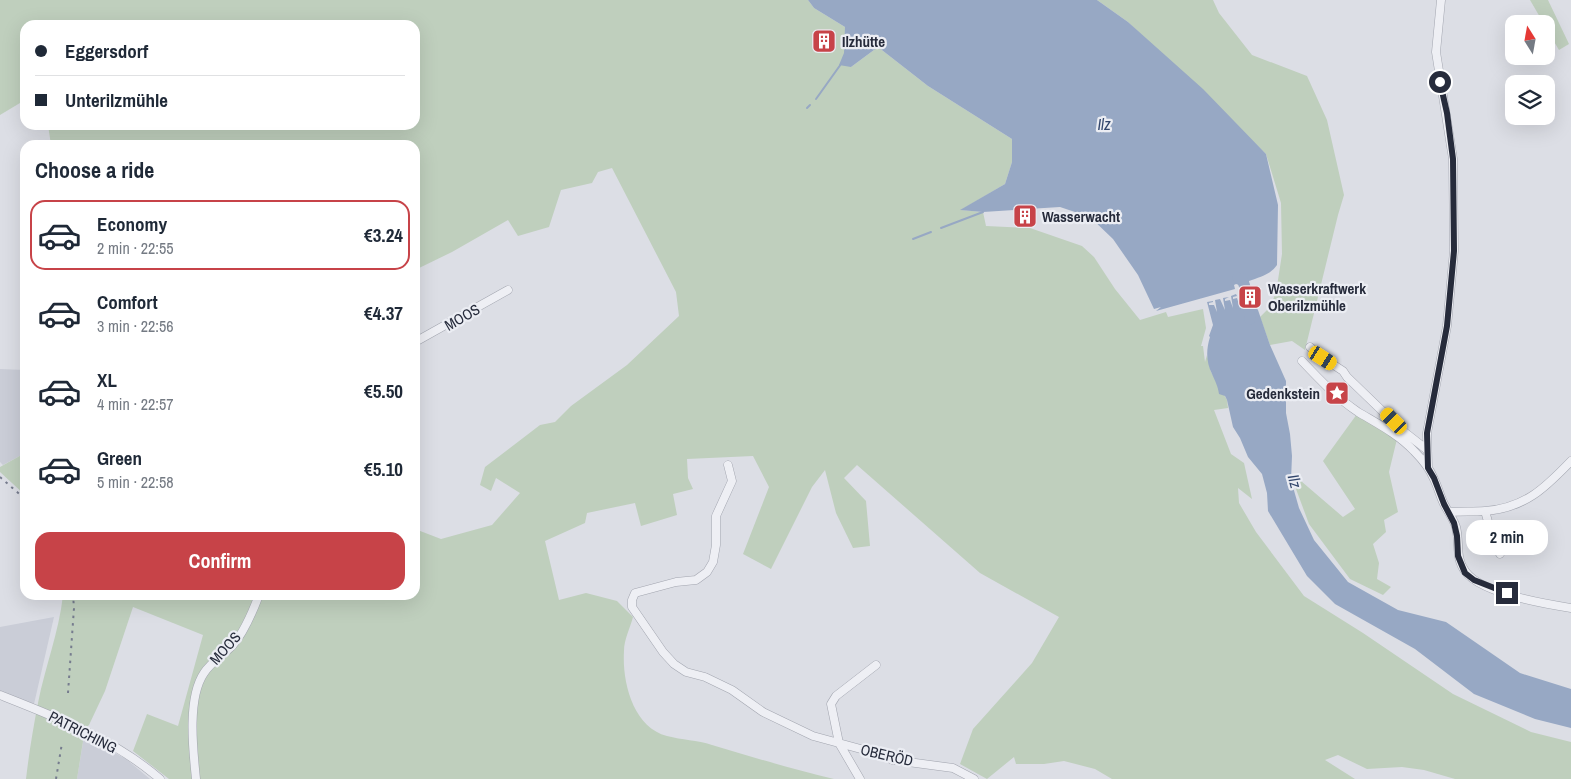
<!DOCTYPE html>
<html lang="en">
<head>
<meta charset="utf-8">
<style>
  body { margin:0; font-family:"Archivo Narrow",sans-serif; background:#f6f6f7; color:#1f2937; height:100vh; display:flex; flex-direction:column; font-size:19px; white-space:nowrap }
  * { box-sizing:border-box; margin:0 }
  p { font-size:16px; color:#747a83 }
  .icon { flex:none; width:28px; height:28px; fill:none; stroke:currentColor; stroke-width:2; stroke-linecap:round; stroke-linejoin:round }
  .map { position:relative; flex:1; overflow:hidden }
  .drawer { position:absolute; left:20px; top:140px; width:400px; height:460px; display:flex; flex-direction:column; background:#fff; border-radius:15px; box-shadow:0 5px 20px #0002 }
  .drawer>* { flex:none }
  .guide { position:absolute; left:20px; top:20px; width:400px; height:110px; border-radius:15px; box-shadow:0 5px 20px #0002; display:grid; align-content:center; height:110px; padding:0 15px; background:#fff }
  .needle { width:32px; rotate:349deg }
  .controls { position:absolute; left:1505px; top:15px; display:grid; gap:10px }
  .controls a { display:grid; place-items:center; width:50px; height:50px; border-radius:10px; background:#fff; box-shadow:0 5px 20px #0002; font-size:25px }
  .end { position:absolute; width:22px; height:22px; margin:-11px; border:6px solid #262b3b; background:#fff; box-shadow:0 0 0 2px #fff }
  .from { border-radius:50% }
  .bubble { position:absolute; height:35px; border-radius:15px; background:#fff; box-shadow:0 5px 20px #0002; font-size:16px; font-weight:700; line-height:35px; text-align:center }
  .car { position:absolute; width:15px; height:30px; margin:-15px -8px; border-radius:6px; box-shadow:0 0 4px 1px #0007; background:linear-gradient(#f5c518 24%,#345 0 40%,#f5c518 0 76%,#345 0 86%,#f5c518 0) }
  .guide b { display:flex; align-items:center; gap:18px; height:48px; font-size:19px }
  .guide b+b { border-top:1px solid #e0e1e3 }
  .guide i { width:12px; height:12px; background:#1f2937 }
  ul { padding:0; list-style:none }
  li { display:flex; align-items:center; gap:15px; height:70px; margin:0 10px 8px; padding:0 5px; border:2px solid transparent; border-radius:15px }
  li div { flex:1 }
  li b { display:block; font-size:19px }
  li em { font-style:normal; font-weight:700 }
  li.on { border-color:#c74348 }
  li>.icon { width:45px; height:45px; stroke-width:1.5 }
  h2 { padding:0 15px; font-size:22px; line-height:60px }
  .button { display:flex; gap:10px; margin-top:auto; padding:10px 15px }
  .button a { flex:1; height:58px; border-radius:15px; background:#c74348; color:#fff; font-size:20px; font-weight:700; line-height:58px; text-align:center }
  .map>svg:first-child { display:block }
  .built { fill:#cacdd7 }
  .green { fill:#bfcfbd }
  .water { fill:#97a8c4 }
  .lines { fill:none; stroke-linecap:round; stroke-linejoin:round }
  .stream { stroke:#97a8c4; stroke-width:2 }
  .river { stroke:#97a8c4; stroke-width:11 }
  .minor-casing { stroke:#a2a5af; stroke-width:9 }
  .minor { stroke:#eeeff4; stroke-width:8 }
  .rail { stroke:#767c8e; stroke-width:2; stroke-dasharray:2.5 5; stroke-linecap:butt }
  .route { stroke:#262b3b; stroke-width:6 }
  .labels { text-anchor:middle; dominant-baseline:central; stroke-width:4.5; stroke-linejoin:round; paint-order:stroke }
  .poi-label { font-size:15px; font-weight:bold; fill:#262b3b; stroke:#ebedf3; text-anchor:start }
  .street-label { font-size:15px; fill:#262b3b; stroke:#ebedf3 }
  .water-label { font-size:16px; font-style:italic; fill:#32466c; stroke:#ebedf3 }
</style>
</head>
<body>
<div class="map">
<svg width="1571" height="779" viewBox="0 0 1571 779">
  <rect width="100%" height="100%" fill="#dcdee5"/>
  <path class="built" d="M0,369L25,370V453L3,465L0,462Z
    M54,617L34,704L0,691V627Z
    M84,736L126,759L150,779H77Z"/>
  <path class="green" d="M0,0H808L814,8L845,27L851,67L878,47L928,86L1012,139V162L1005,184L961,210L983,212L986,226L1030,228L1082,246L1094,257L1115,289L1140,320L1166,312L1168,317L1203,309L1206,328L1201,346H1203L1205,362L1207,355L1211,372L1227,400L1228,408L1214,410L1231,454L1244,463L1252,499L1238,488L1239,503L1256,532L1304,596L1363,633L1453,694L1531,732L1571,742V779H1455L1424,770L1402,767L1367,769L1338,755L1325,760L1355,779H1112L1095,769L1064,761L1044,764H1016L1014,757L987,779L960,764L973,729L1032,663L1059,617L980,573L857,465L844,478L866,501L870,546L853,548L836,513L825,470L812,487L771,569L743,554L769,487L753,456L687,459L688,478L693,489L673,494L677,515L641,526L635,503L587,513L585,523L545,541L559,600L586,593L617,601L633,617C630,628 624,640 624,651C622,682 633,727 667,736C682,740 697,740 712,745C752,757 792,769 834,779H169L133,751L147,714L178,726L203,635L133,607L105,691L89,725L85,729L77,779H26C29,753 33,729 38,703C45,667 59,632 63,595H415V529L441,539L492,525L520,493L496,478L491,491L480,485L485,467L540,425L555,422L571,406L627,365L679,316L676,292L612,168L598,172L592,183L561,190L549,227L518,236L508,220L452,252L415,270V145H51L48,125H415V25H25V100L0,115Z
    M1097,0H1213L1219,13L1252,55L1307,76L1327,120L1344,195L1338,215L1305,350L1292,341L1270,345L1260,317L1269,308L1276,293L1282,254L1281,203L1266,154L1128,22Z
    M1530,0H1548L1569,44L1559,50L1546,28V24H1544Z
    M1357,414L1397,439L1389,472L1398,512L1384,520L1386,532L1373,544L1379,563L1377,579L1391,587L1383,595L1350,579L1309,524L1296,489L1294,475L1343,517L1355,509L1323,461Z
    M25,453V495L0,472V467Z"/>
  <path class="water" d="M808,0H1097L1128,22L1203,89L1266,154L1278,205L1277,265C1270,275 1259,277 1249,281L1250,289L1240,291L1239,285L1236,284L1234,285L1235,289L1156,311L1161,307L1154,309L1138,275L1113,239L1090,217L1060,207L983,212L960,210L1005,184L1012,162V139L928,86L878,47L851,67L839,65L844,53L845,27L814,8Z
    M1236,294L1237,296L1233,297V299L1237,298L1240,308L1241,306L1253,303L1258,310L1270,345L1286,381V413L1290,434L1292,456L1291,480L1299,508L1314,540L1348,582L1398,610L1446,622L1520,673L1571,689V728L1535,719L1474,694L1415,649L1335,604L1307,576L1268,511L1267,493L1262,474L1248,457L1240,438L1233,427L1227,400L1225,396L1219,394C1218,386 1215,381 1212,374C1206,362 1206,350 1210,337L1209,336L1213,325L1207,302L1213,301V302L1209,303V305H1214L1217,312L1215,300L1220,299L1225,310L1223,298L1229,297L1225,299V301L1230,300L1233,308L1231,296Z"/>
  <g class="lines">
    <path class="stream" d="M816,99L841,64
      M807,108L810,105
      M941,228L983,212
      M913,239L931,232"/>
    <path class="river" d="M1238,278L1242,279L1246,290L1250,319"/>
    <g class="minor-casing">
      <path id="minor" d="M415,342L508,290
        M1310,347L1323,358L1343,371L1347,377L1403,431L1426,449
        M1302,361C1319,379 1337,398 1358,412C1378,424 1398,434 1414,451C1422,459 1430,469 1434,479C1438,487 1440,496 1444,504C1448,512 1453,518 1456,527C1460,542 1455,558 1465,571C1480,593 1545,604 1571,608
        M728,465L732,481L716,516V545L713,562L707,572L696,580L676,582L635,593L632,600V607L663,652L674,664L686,672L705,677L732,690L763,712L813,736L879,754L893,760L953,768L974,779
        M1428,468L1427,433L1447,326L1454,251L1453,159L1436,52L1441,0
        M1485,511L1493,539L1500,554
        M1450,512C1462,511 1473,512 1485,511C1525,508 1545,488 1571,461
        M0,695C56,717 114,739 160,779
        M196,779C193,750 187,698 204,673C211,662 223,655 232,646C244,633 253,611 259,595
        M860,779L839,743L831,704L836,696L876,665"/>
    </g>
    <use href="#minor" class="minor"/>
    <path class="rail" d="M0,477L25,499
      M68,693L74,608L73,595
      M56,779L62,743"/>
  </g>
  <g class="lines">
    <path class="route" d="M1440,82L1447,113L1453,159L1454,251L1447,326L1427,433L1428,468L1434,478L1444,504L1454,523L1457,536L1458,556L1465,573L1474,580L1507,593"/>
  </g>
  <defs>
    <g id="building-square" transform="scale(1.25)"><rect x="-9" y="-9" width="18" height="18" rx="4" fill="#c74348" stroke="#ebedf3"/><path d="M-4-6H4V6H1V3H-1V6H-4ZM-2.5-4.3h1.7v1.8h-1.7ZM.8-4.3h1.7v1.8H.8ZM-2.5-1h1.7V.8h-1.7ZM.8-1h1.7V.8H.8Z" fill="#fff"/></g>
    <g id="sight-square" transform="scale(1.25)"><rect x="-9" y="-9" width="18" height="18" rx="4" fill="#c74348" stroke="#ebedf3"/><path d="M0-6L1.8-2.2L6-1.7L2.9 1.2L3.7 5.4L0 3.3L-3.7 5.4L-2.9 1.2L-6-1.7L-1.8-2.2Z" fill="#fff"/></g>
  </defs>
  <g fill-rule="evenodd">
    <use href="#building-square" x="824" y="41"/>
    <use href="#building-square" x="1025" y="216"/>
    <use href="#building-square" x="1250" y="297"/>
    <use href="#sight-square" x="1337" y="393"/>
  </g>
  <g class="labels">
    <g class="poi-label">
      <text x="842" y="41">Ilzhütte</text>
      <text x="1042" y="216">Wasserwacht</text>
      <text x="1268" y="288">Wasserkraftwerk<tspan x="1268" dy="17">Oberilzmühle</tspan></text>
      <text x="1320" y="393" text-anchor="end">Gedenkstein</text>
    </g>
    <g class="street-label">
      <text transform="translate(462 317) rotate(-30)">MOOS</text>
      <text transform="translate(225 648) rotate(-48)">MOOS</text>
      <text transform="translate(83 732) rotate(27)">PATRICHING</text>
      <text transform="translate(887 755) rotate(13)">OBERÖD</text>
    </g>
    <g class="water-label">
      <text x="1104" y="124">Ilz</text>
      <text transform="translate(1295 481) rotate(74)">Ilz</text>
    </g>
  </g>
</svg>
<div class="controls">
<a><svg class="needle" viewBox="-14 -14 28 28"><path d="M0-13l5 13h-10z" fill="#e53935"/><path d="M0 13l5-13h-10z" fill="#747a83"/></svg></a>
<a><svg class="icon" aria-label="layers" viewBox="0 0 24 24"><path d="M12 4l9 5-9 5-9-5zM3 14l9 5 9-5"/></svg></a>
</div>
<i class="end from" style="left:1440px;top:82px"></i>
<i class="end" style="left:1507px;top:593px"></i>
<div class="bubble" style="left:1466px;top:520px;width:82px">2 min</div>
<i class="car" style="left:1323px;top:358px;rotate:123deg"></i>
<i class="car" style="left:1394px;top:421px;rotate:315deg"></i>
<div class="guide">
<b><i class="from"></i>Eggersdorf</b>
<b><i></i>Unterilzmühle</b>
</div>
<section class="drawer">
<h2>Choose a ride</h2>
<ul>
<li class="on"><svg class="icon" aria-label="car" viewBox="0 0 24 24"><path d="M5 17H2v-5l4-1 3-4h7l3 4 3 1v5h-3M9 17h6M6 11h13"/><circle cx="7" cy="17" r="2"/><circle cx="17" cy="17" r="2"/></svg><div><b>Economy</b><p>2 min · 22:55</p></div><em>€3.24</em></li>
<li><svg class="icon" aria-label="car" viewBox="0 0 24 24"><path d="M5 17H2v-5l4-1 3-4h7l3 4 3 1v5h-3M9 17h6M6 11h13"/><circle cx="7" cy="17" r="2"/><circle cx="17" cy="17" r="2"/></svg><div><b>Comfort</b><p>3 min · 22:56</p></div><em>€4.37</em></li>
<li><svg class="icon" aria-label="car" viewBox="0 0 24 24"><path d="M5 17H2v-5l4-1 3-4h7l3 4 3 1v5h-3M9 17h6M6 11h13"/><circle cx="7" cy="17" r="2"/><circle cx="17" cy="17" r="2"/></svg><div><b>XL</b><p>4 min · 22:57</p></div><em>€5.50</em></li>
<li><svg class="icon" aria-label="car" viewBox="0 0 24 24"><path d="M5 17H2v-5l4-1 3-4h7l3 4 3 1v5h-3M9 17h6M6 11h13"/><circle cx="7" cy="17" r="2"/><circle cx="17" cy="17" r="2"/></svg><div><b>Green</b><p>5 min · 22:58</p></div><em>€5.10</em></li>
</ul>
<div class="button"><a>Confirm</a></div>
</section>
</div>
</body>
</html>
